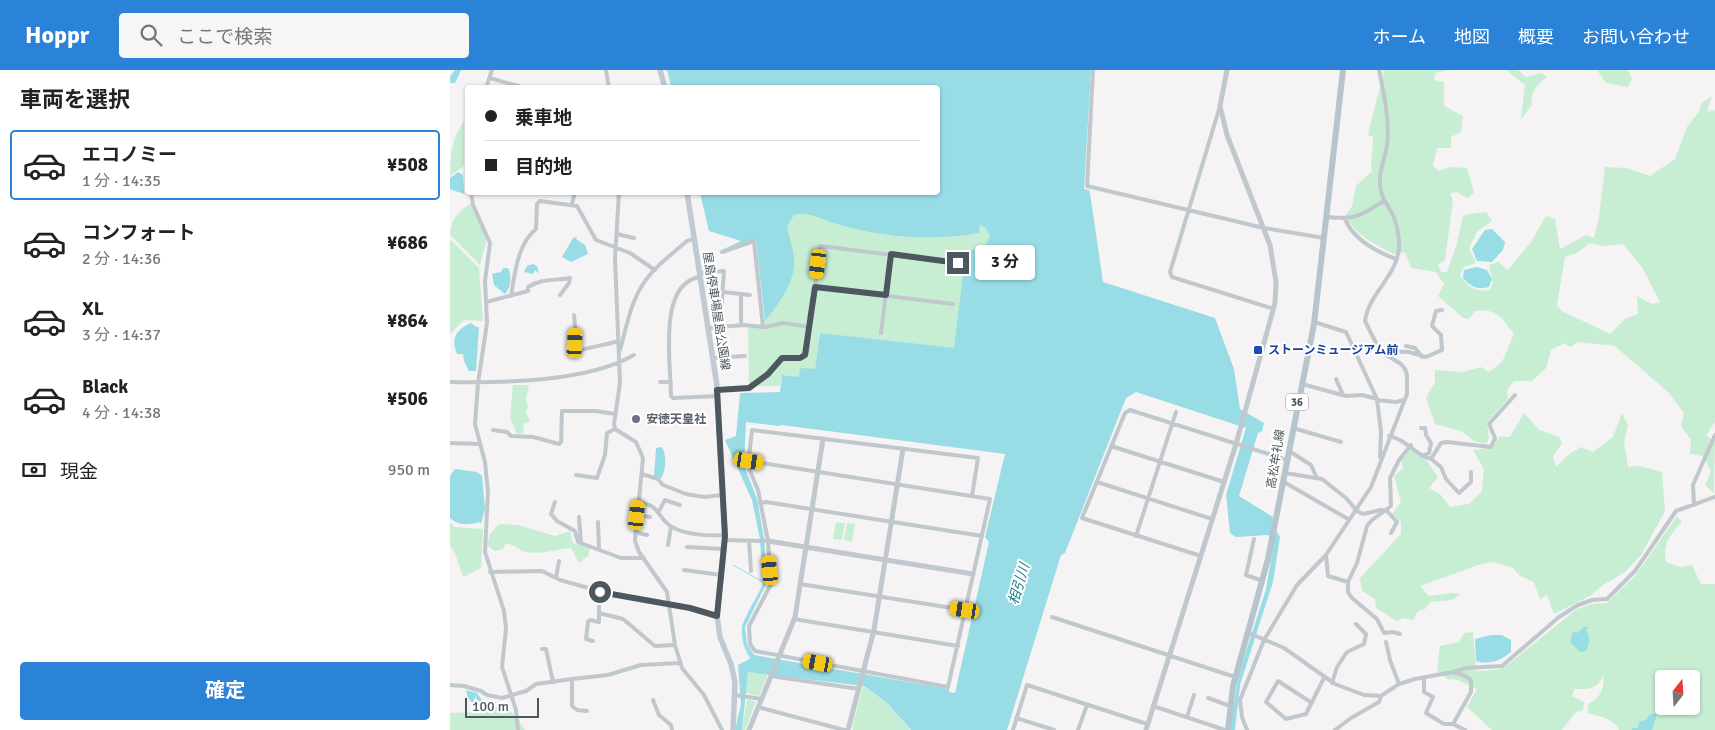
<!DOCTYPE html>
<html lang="ja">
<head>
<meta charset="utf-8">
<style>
  body { margin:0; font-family:Signika,"Noto Sans JP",sans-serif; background:#f6f6f6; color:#222; height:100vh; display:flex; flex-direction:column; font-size:19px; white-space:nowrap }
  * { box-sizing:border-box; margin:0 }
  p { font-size:16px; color:#767676 }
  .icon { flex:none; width:28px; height:28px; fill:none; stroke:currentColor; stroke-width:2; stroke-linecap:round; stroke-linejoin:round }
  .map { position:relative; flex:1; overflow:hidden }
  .panel { display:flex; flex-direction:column; background:#fff; width:450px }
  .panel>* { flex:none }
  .guide { position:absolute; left:15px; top:15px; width:475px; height:110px; border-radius:5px; box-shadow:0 1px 4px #0004; display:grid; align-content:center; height:110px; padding:0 20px; background:#fff }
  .needle { width:32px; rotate:17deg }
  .tools { position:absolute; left:1205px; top:600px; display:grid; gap:10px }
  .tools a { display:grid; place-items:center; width:45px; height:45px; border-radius:5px; background:#fff; box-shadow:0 1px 4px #0004; font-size:25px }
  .scale { position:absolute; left:15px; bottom:12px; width:74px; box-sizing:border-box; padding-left:5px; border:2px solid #4c575f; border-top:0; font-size:14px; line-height:18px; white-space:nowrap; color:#4c575f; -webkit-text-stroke:4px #fff; paint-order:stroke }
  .end { position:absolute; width:22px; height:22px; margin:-11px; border:6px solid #4c575f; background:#fff; box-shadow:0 0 0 2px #fff }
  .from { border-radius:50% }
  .bubble { position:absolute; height:35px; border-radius:5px; background:#fff; box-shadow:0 1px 4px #0004; font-size:16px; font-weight:700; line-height:35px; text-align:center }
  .car { position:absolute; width:15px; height:30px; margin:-15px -8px; border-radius:6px; box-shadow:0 0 4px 1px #0007; background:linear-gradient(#f5c518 24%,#345 0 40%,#f5c518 0 76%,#345 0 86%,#f5c518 0) }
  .guide b { display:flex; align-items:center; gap:18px; height:48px; font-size:19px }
  .guide b+b { border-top:1px solid #e0e0e0 }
  .guide i { width:12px; height:12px; background:#222 }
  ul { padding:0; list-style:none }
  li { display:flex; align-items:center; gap:15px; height:70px; margin:0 10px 8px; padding:0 10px; border:2px solid transparent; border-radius:5px }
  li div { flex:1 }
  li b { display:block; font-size:19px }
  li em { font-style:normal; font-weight:700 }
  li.on { border-color:#2b83d7 }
  li>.icon { width:45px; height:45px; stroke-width:1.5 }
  h2 { padding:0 20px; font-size:22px; line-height:60px }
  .pay { display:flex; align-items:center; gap:12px; height:55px; padding:0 20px; font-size:19px }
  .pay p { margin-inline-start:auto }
  .cta { display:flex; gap:10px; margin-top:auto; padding:10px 20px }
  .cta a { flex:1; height:58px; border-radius:5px; background:#2b83d7; color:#fff; font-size:20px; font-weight:700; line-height:58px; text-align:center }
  header { display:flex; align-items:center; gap:30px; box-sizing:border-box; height:70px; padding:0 25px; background:#2b83d7; color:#fff }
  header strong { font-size:24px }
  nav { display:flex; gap:28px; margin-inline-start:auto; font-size:18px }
  .search { width:350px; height:45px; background:#f6f6f6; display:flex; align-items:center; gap:12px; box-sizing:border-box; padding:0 18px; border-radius:5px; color:#767676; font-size:19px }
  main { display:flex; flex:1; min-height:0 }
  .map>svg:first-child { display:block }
  .green { fill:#c7edd3; fill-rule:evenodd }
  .water { fill:#98dce6; fill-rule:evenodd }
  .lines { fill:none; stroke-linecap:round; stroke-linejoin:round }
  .stream { stroke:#98dce6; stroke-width:1 }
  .minor { stroke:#c0c8ce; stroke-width:4 }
  .tertiary { stroke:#c0c8ce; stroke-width:5 }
  .secondary { stroke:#c1cad2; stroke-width:5.5 }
  .primary { stroke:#b6c4ce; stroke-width:6 }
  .route { stroke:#4c575f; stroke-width:6 }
  .transit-dot { fill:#1a4fb4; stroke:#fff; stroke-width:2 }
  .worship-dot { fill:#6b7280; stroke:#fff; stroke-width:2 }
  .labels { text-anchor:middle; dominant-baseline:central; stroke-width:4; stroke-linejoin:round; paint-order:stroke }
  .shield { fill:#fff; stroke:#82898f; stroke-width:1 }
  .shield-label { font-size:11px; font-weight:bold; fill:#4c575f }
  .street-label { font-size:12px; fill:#4c575f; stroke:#fff }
  .transit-label { font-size:12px; font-weight:bold; fill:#164399; stroke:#fff; text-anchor:start }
  .worship-label { font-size:12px; font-weight:bold; fill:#5b616d; stroke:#fff; text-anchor:start }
  .water-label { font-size:14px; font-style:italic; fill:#187f8f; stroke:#fff }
</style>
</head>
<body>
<header>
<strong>Hoppr</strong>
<div class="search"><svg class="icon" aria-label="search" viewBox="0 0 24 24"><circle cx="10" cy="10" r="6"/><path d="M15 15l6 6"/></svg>ここで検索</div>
<nav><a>ホーム</a><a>地図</a><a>概要</a><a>お問い合わせ</a></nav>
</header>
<main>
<section class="panel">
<h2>車両を選択</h2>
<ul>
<li class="on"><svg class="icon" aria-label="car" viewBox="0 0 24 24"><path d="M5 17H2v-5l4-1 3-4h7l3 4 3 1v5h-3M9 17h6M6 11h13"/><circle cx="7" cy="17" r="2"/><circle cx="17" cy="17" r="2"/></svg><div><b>エコノミー</b><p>1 分 · 14:35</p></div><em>¥508</em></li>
<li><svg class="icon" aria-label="car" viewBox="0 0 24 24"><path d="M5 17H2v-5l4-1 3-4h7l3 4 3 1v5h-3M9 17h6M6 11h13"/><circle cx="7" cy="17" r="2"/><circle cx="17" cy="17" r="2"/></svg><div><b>コンフォート</b><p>2 分 · 14:36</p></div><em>¥686</em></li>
<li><svg class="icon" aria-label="car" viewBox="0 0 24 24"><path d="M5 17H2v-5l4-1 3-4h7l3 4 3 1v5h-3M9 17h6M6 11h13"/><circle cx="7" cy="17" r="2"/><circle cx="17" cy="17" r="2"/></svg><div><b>XL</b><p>3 分 · 14:37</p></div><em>¥864</em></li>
<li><svg class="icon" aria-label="car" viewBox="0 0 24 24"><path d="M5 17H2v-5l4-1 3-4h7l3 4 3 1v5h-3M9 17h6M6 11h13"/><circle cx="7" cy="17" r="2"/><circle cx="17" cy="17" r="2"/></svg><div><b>Black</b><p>4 分 · 14:38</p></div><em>¥506</em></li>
</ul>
<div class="pay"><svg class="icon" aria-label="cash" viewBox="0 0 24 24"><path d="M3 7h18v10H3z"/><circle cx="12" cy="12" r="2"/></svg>現金<p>950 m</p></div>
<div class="cta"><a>確定</a></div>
</section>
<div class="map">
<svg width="1265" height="660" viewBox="0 0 1265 660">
  <rect width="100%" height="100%" fill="#f5f3f3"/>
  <path class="green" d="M934,0H997L985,3L984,10L994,12V36L1013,46L1011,62L1001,67V78H987L983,96L989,101L1000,97L1017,98L1024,122L1018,128L1006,122L1000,123L1003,131L995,190L988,195L991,202H997L1007,174L1013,145L1036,142L1042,151L1027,162L1019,178L1026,193L1014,197L1010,204C1017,217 1025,222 1040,220L1043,213L1039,195L1048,192L1058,200L1081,172L1096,146L1105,149L1110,179L1136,165L1144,168L1149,147L1155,97L1176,98L1200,106L1225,89L1237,57L1248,43L1252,33L1262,26L1257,42L1265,40V352L1256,365L1265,372L1264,423L1255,415L1261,401L1253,386L1240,384L1241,370L1231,356L1234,343L1219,323L1165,276L1128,272L1120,277L1115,273L1101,280L1096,298L1082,311H1064L1057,320L1058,329L1037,352L1039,368L1036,374L1024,371L1011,361L985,354L976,328L985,312V300L1013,302L1031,297L1039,302L1052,292L1064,264C1051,247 1047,238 1025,241L1019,249L1013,248L988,226L994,214L986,202L961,198L955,182L944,184C925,175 906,165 895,146L902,136L906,116L922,101C919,92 924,78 923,67L918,65ZM1140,173L1153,176L1173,174L1192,197L1210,232L1202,234L1187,226L1188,244L1175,249L1160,264L1112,241L1107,235L1115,187L1127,183Z
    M1056,0H1068L1076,7L1092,3L1097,7C1087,16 1080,21 1082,35L1071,49L1075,15Z
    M1147,0H1178L1182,9L1178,17L1156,13Z
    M14,51V96L0,106C0,86 2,68 14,51Z
    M20,134L37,168L30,195L0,165C1,150 7,142 20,134Z
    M345,139L530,154L539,160L541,168L504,279L370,263L365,299L349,307L332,305L330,316H299L298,257L313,255L331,160Z
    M0,169L29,198L33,251L14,250L0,264Z
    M63,315H79L76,330L78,336L76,342L80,352L74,353L73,363L67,364L60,348Z
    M1074,343L1089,360L1109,367L1112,373L1103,387L1106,397L1118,385L1131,377L1143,382L1163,367L1172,343L1178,355L1174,372L1178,397L1190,396L1212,402L1215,441L1191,485L1175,502L1153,515L1140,526L1104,544L1097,525L1090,529L1084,512L1070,506L1063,498L1045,492L1031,494L970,516L979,526L1002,523L1011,524L1002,530L980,532L975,539L968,541L963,550L953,548L947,551L926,538L925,529L912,521L910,508L951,464V452L942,444L951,432L944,406L953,398L951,390L961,379L977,391L988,407L979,418L990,424L1000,437L1019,434L1032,421L1034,399L1023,380C1036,379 1043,378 1050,366L1060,367Z
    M1227,446L1232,452C1220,464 1212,475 1216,492L1231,497L1242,495L1251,514H1265V660H1169C1165,649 1148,646 1138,643V634C1150,628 1155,619 1153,606C1147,620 1138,619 1124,619L1122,626L1134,632L1133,640L1125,643L1112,660H1042L1017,637L1027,619L1008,610L997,609L987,600L990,576L1009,572L1014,563L1023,562L1026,601L1045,600L1056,596L1127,539L1142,534L1157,533L1186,505ZM1214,609H1241V636H1214Z
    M0,452L4,457L33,459L31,498L13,507L5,483L0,476Z
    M386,452L395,453L392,470L383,469Z
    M397,453L405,454L402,472L394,470Z
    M49,454L68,455L105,466L120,461L123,473L140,478L138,486L129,493L121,478C107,479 90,485 76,482C68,481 65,473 55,474L53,479L45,481L37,475L40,464Z
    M298,602L318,604L309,626L296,623Z
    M413,616L437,633L460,660H403L402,658Z
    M297,629L306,632L295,660H292Z
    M46,637L62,642L75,660H0V643L27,642Z"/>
  <path class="water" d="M5,0H11L5,13H0V7Z
    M217,0H641L634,119L639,120L640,123L653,212L765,248L784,299L790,339L814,353L812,361L808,363L789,426L823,447L822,454L830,467L823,512L790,615L785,660H780L788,607L816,519L824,472L818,465L786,467L780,463L776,425L796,358L686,322L676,328L615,483L611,485L557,660H461L437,633L414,616L298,602L292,660H285L291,634L288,595L301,588L294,574L292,556L313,514L310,469L302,430L275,370L286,366L290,323L330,322L332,305L349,307L350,298L365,299L370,263L504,278L515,188L521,180L536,175L540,166L536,158L530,155L529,163C482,171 433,168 388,154C374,151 358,140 344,145L337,156C339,167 343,177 344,188C346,212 329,233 315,251L306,170L273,182L272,180L291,171L259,161L250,123L488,122V18L221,17ZM296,352L329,356L332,355L555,384L535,467L539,472L505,623L499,622V619L304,585L297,574L295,557L317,512L314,468L307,429L294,395Z
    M8,102L13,105L14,124L0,119V108Z
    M1042,159L1055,172L1053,180L1042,192L1027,191L1022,179L1035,160Z
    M127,167L126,169L135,175L138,184L121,192L112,187L123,168Z
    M83,194L87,196L89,204L85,200L83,204L74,202L77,196Z
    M1027,197L1037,200L1042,209L1039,217C1028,220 1021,217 1013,208L1014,200Z
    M53,198H58C62,205 61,218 55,224L44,215L42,204L51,202Z
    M21,253L26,257H29L26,301H19L14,291L13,284H7C0,268 7,259 21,253Z
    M212,377C217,385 216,401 211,408L204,406L206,378Z
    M5,399L27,402L32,406L35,439L31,454L30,452C19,455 9,456 0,448V406Z
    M1135,556L1139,558L1136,560L1140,570L1136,581L1130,582L1120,572L1123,562L1127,563Z
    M1041,565H1052L1061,570V582C1050,591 1040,595 1026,591L1025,569Z
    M16,620L27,623L36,636L27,637L18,628Z
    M1200,644H1207L1202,660H1182V658H1188L1189,652L1196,650Z"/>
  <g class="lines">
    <path class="stream" d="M283,495L313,512
      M300,588C287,564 292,554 304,532"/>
    <path class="minor" d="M156,0L159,18
      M643,0L637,116L814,158L874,168
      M40,8L75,18
      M36,18L42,0
      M86,18H98
      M770,36L720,202L722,207L824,239
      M21,122L23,135L40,173L35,211L37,253L28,313L25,354L35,392L38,422L35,482L54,541L56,558L52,597L66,640L68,660
      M169,122L165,188L170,313L164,354L165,359L186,372L193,388L185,471L189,482L217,522L225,575L232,598L254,625L272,660
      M122,134L125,122
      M876,147C907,150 909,146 934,131
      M895,149C903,169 927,182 946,189
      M167,164L184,168
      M272,182L304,171L313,257
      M250,203L274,201L270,257
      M250,207C207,213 221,295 221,326L223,328L267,326
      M365,217L503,234
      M273,222L291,224V255
      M291,224L300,225
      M61,226C65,203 67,175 86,159L87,134L90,131L127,136L146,170L180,183L205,200
      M36,232L78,221V217C93,208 103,211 120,208L119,213L110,225
      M124,245L127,279
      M864,252L896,262L927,329
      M258,258L294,255L315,257L333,253L360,257L370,176L508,193
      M431,263L441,184
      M956,276L965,278L972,287
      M170,280C176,259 180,234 193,214C204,197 222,184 237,171L244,169
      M930,281L959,282L976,287L992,280L991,265L982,256L986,241L992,240
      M119,285C130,278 153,276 168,271
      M263,288L295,286
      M886,309L893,325
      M0,312C54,313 137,312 184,285
      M210,312H221
      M852,314L896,326L912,325L927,329L931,362L930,387
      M267,320L299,318L317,304L332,288L353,287L357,283L360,257
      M927,330L946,332L954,330
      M843,358L891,372
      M971,358H975L976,365L981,373L979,383L972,386
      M43,360L57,362L61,366L83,367L109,374L111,372L112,341H146L165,344
      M939,366C958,370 964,385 981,389L991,373L997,372L1041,377L1045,368L1039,354L1065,325
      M0,373L30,374
      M661,376L774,412
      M839,381L861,395L866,406
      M981,389L991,397L996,409L1009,423L1021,412V402
      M299,391L540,429L498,617L305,581L300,574L299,556L321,514L318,471L308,420L298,396L302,360L528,388L522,426
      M835,403L872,409L896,428L907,441L913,444L931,440L937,441L947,452L941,463
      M192,404L208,409L213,415L236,424L254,427L273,425
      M126,405L147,408L155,385L157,363L165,359
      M647,412L762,449
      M834,412L898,449
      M105,432L101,444L107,451L125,461L128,472L171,488H194
      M188,432C210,435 206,445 219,455C232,465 259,466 275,465
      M310,433L316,432L532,466
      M1244,435L1243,415L1265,365
      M209,441L215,430L230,435
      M187,445L200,447
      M129,447L131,473
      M148,452L149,479
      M185,462L197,465
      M686,466L726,342
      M804,469L796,505L813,511
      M275,470L318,471
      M299,471L301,501
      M218,475L221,457
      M237,477L274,479
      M876,485L878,506L898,512
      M751,486L632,448L675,343L680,340L837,390
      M234,500L271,505
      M40,502L92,501L110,510L149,521V543L173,549L205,576L225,575
      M106,508L109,491
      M350,514L515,540
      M150,522L240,538L267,546
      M602,547L785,607
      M344,549L508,576
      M799,563L834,578L885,614L914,625L931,626L949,614L965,609L1003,602L1013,605L1021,610V622L1003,654L1015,660
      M950,564L943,562L934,563L927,549L902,528L898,522V512L907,493L917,456L922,450L941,436L940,408L949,390L961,375
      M143,571L136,569L138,552L140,550L149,552V543
      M936,572L940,590L949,614
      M92,579H96L103,612
      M1003,602L1016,598L1052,596L1109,547L1128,535L1142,530L1157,529L1185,501L1226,441L1265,427
      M321,606L409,619
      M974,607V622L983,627L976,643L994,654H1003
      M882,613L887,597L897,582L914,574L916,564L906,554
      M0,615L14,616L31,621L37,625L52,628L76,621L86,614L122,609
      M286,625L311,629
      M758,628L780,636
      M203,630L209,645L221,655L222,660
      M862,633L828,611L816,632L836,649L856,644L874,608
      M703,636L775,660
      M308,637L394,660
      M137,641L127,640L122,636V609L158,605L191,595L229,593
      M737,647L744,625
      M566,648L604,660
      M563,660L577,615L697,654
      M628,660L637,635
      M797,660L792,647L790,630L814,570L847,515L876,485L921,417L957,324V305L955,299L951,294L930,281L915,251C919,223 946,207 949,179C950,166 946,149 939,138C937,133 933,130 932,125C926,105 934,94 937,76C940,51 934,24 929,0
      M885,660L901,648L929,632L931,626"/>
    <path class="tertiary" d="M318,471L523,504
      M299,660L345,547L373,369
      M398,660L424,560L453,379
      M696,660L786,374L825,233L826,212L820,175L777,65L770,36L777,0"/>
    <path class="secondary" d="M210,0L215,18
      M237,122L267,316L275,468L267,545L270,567L281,594L285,612L283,660"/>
    <path class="primary" d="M778,660L783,616L818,489L864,254L893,0"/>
  </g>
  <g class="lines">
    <path class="route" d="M150,522L240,538L267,546L275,466L267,320L299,318L318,304L332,288H350L355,285L365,217L436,225L441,184L508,193"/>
  </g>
  <rect class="transit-dot" x="803" y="275" width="10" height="10" rx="2.5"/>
  <circle class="worship-dot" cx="186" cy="349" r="5"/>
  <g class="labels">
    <rect class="shield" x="836" y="323.5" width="22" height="17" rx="4"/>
    <g class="shield-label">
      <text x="847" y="332">36</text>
    </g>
    <g class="street-label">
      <text transform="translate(266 241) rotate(81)">屋島停車場屋島公園線</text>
      <text transform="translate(826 389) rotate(-81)">高松牟礼線</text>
    </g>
    <g class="transit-label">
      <text x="818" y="280">ストーンミュージアム前</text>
    </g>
    <g class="worship-label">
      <text x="196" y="349">安徳天皇社</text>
    </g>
    <g class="water-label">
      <text transform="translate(569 514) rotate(-73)">相引川</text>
    </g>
  </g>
</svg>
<div class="tools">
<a><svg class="needle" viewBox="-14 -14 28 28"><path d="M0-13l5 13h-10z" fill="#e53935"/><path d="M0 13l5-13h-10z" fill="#767676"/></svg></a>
</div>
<div class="scale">100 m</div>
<i class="end from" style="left:150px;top:522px"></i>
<i class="end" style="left:508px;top:193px"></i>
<div class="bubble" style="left:525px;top:175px;width:60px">3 分</div>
<i class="car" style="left:368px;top:194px;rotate:187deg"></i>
<i class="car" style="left:125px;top:273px;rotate:3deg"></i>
<i class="car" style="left:299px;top:391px;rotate:99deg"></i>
<i class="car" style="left:187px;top:445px;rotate:6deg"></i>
<i class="car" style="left:320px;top:500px;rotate:355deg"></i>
<i class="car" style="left:515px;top:540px;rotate:279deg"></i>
<i class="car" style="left:368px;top:593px;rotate:280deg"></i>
<div class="guide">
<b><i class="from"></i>乗車地</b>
<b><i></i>目的地</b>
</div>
</div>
</main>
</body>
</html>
